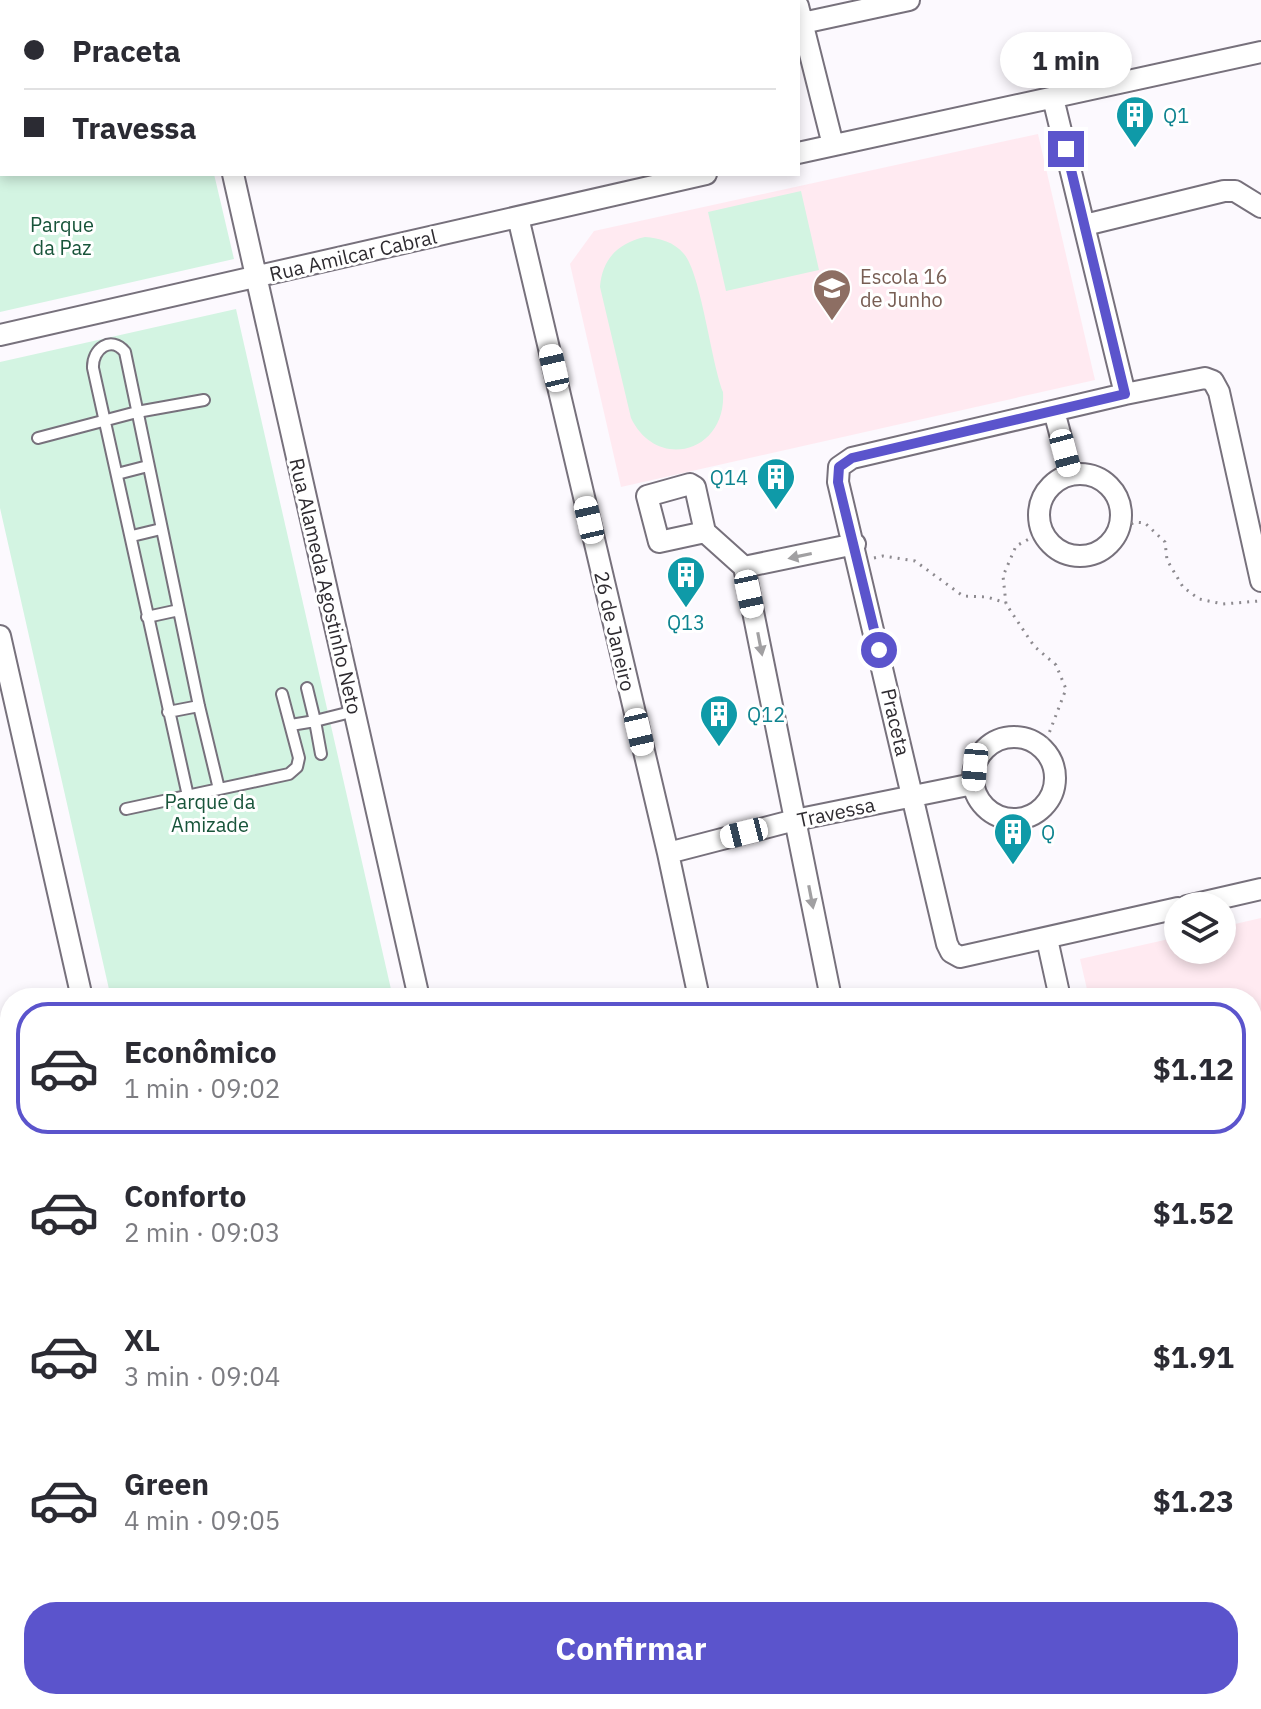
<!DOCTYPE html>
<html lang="pt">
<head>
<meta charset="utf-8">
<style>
  body { margin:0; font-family:"IBM Plex Sans",sans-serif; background:#f2f2f3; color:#2b2b33; height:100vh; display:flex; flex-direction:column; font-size:30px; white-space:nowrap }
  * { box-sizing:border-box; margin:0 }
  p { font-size:26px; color:#7c7c81 }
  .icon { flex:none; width:44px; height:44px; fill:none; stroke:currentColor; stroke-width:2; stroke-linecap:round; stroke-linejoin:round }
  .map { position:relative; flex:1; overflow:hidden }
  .details { position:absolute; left:0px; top:988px; width:1262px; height:722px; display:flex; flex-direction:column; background:#fff; border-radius:32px 32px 0 0; box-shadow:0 4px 12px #0003 }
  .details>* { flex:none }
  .guide { position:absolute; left:0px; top:0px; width:800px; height:176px; box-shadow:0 4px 12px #0003; display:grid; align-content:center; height:176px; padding:0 24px; background:#fff }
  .fabs { position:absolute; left:1164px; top:892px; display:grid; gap:16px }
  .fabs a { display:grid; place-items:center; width:72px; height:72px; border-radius:50%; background:#fff; box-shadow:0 4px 12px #0003; font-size:40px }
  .end { position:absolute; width:36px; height:36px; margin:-18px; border:10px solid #5b54cc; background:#fff; box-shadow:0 0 0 4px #fff }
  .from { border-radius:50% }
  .bubble { position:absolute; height:56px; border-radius:28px; background:#fff; box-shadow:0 4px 12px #0003; font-size:26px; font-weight:700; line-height:56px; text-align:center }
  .car { position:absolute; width:24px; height:48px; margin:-24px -12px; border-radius:10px; box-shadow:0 0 6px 2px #0007; background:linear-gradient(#fff 24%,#345 0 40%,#fff 0 76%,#345 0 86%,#fff 0) }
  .guide b { display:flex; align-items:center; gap:28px; height:76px; font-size:30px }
  .guide b+b { border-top:2px solid #e1e1e2 }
  .guide i { width:20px; height:20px; background:#2b2b33 }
  ul { padding:14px 0 0; list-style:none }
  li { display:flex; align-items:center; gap:24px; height:132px; margin:0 16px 12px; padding:0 8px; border:4px solid transparent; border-radius:32px }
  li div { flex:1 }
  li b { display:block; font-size:30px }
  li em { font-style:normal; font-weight:700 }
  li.selected { border-color:#5b54cc }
  li>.icon { width:72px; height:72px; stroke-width:1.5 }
  .button { display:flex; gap:16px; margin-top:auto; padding:16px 24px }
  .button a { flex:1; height:92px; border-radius:32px; background:#5b54cc; color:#fff; font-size:32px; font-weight:700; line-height:92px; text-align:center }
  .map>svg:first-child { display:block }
  .education { fill:#ffeaf1 }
  .green { fill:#d3f4e2 }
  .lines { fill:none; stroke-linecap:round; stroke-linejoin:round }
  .service-casing { stroke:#77717c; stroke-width:14 }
  .minor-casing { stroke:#77717c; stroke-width:24 }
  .tertiary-casing { stroke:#77717c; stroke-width:30 }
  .path { stroke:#8d8a8f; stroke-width:3; stroke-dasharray:2 6; stroke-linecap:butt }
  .service { stroke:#fff; stroke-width:10 }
  .minor { stroke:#fff; stroke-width:20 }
  .tertiary { stroke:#fff; stroke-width:26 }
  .oneway { fill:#a1a0a2 }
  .route { stroke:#5b54cc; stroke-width:10 }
  .labels { text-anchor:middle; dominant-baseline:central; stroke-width:6; stroke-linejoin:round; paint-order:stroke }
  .culture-label { font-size:20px; fill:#0d838f; stroke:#fff; text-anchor:start }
  .park-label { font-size:20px; fill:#18543a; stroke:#fff }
  .street-label { font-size:20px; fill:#2e2b30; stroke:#fff }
  .education-label { font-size:20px; fill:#785e54; stroke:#fff; text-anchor:start }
</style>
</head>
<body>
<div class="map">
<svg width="1261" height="1709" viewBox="0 0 1261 1709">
  <rect width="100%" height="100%" fill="#fcf9fe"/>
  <path class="education" d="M1038,134L1095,380L621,487L570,264L594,231Z
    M1261,918V1101L1252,1103V998H1089L1080,959L1178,937V950H1222V927Z"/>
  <path class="green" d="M0,0H173V2H2V174H214L234,259L0,312Z
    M801,191L819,270L726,291L708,212Z
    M645,237C660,238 674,242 684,254C701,274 711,361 723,392C727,452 657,472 631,418L600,287C602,259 618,243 645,237Z
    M236,309L393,998H111L0,508V362Z
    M269,1700H552L554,1709H271Z"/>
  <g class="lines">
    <g class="service-casing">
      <path id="service" d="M38,438L137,412L204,400
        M117,474L148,466
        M132,536L161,529
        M147,617L179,610
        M307,688L315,721L355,711
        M168,712L199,706
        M291,725L315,721L321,754
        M188,796L93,368C92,349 111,335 125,352L199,706L219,789
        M126,809L289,774L297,767L299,758L282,694
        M0,1539L10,1536"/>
    </g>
    <g class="minor-casing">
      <path id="minor" d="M193,0L194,2
        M327,0V2
        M798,6L833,145
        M798,24L909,0
        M1053,98L1125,394
        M798,153L1261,52
        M233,174L419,998
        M518,217L668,853L699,998
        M1085,225L1224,191H1235L1261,207
        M0,335L706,174
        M1054,411L1071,475
        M1039 515a41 41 0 1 1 82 0a41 41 0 1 1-82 0Z
        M690,484L695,487L705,532L659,542L647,496Z
        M705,532L744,567L831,998
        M744,567L855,544
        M0,636L82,998
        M973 778a41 41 0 1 1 82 0a41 41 0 1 1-82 0Z
        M668,853L795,820L973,784
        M1187,906L1261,889
        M1178,908L960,957L951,952L947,944L838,482L839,467L852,458L1125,394L1205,378L1213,381L1219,392L1261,581
        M1047,939L1060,998
        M242,1700L244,1709
        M579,1700L581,1709"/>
    </g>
    <g class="tertiary-casing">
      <path id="tertiary" d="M1252,1164L1261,1162
        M1252,1236L1261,1234
        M0,1446L10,1443
        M0,1521L10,1519"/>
    </g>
    <path class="path" d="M1117,531L1135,522L1145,523L1165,542L1167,560L1183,587L1199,599L1223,604L1259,601
      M1042,532L1016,546L1003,576L1006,604L1034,646L1056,665L1066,689L1043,749
      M874,558L883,556L915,561L963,596L987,597L1006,603
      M1252,1133L1261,1130
      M1252,1263L1261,1261"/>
    <use href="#service" class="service"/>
    <use href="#minor" class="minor"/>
    <use href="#tertiary" class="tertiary"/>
  </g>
  <defs><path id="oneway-solid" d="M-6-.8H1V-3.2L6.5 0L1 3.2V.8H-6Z" transform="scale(2)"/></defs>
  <g class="oneway">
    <use href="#oneway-solid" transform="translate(800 556) rotate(168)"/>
    <use href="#oneway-solid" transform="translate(760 644) rotate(79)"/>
    <use href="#oneway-solid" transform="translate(811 897) rotate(79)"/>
  </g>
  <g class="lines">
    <path class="route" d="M879,650L838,482L839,467L852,458L1125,394L1066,149"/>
  </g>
  <defs>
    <g id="building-pin" transform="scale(2)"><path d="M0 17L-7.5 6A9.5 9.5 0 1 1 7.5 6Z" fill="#0f9aa8" stroke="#fff"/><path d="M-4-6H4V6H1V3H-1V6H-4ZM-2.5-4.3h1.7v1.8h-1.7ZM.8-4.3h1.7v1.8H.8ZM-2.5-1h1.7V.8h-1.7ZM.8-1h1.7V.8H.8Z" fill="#fff"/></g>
    <g id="school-pin" transform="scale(2)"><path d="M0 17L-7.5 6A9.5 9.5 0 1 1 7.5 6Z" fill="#8d6e63" stroke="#fff"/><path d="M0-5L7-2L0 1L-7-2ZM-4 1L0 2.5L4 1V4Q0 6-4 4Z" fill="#fff"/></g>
  </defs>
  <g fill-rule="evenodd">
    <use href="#building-pin" x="1135" y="115"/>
    <use href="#school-pin" x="832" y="288"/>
    <use href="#building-pin" x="776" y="477"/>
    <use href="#building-pin" x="686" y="575"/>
    <use href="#building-pin" x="719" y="714"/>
    <use href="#building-pin" x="1013" y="832"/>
  </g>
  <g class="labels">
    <g class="culture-label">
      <text x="1163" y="115">Q1</text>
      <text x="748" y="477" text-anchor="end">Q14</text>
      <text x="686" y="622" text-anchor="middle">Q13</text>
      <text x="747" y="714">Q12</text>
      <text x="1041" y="832">Q</text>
    </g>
    <g class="park-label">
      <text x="62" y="224">Parque<tspan x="62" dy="23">da Paz</tspan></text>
      <text x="210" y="801">Parque da<tspan x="210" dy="23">Amizade</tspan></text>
    </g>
    <g class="street-label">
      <text transform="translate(353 255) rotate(-13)">Rua Amilcar Cabral</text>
      <text transform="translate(326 586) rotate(77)">Rua Alameda Agostinho Neto</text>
      <text transform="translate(615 631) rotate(77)">26 de Janeiro</text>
      <text transform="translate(896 722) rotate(77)">Praceta</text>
      <text transform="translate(836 812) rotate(-12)">Travessa</text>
    </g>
    <g class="education-label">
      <text x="860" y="276">Escola 16<tspan x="860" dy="23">de Junho</tspan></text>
    </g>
  </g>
</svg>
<div class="fabs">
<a><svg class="icon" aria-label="layers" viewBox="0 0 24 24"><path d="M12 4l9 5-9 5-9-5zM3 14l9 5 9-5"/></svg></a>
</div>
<i class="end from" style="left:879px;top:650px"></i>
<i class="end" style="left:1066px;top:149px"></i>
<div class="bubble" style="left:1000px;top:32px;width:132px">1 min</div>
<i class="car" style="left:554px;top:368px;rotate:347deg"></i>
<i class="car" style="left:1065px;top:453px;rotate:165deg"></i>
<i class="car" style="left:589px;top:520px;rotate:347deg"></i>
<i class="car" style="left:749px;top:594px;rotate:168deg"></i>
<i class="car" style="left:639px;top:732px;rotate:167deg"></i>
<i class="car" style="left:975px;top:767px;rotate:185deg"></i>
<i class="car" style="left:744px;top:833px;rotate:256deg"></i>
<div class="guide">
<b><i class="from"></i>Praceta</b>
<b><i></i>Travessa</b>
</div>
<section class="details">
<ul>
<li class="selected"><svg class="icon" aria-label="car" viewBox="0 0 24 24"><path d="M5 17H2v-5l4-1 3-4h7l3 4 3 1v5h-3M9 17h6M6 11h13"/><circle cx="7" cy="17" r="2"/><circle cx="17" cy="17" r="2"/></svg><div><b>Econômico</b><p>1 min · 09:02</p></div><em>$1.12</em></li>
<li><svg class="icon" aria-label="car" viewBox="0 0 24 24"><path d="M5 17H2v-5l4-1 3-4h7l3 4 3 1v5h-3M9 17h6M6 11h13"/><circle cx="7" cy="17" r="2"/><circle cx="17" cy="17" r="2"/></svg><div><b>Conforto</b><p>2 min · 09:03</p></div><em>$1.52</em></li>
<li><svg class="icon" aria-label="car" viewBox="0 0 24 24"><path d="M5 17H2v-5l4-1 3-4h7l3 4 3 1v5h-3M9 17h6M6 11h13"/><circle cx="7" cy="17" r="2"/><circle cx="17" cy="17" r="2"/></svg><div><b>XL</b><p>3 min · 09:04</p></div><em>$1.91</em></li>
<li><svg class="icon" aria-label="car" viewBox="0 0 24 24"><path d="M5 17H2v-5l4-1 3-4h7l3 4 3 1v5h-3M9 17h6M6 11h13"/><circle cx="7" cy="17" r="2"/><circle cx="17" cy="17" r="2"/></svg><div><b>Green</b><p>4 min · 09:05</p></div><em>$1.23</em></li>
</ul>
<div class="button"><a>Confirmar</a></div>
</section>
</div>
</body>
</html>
